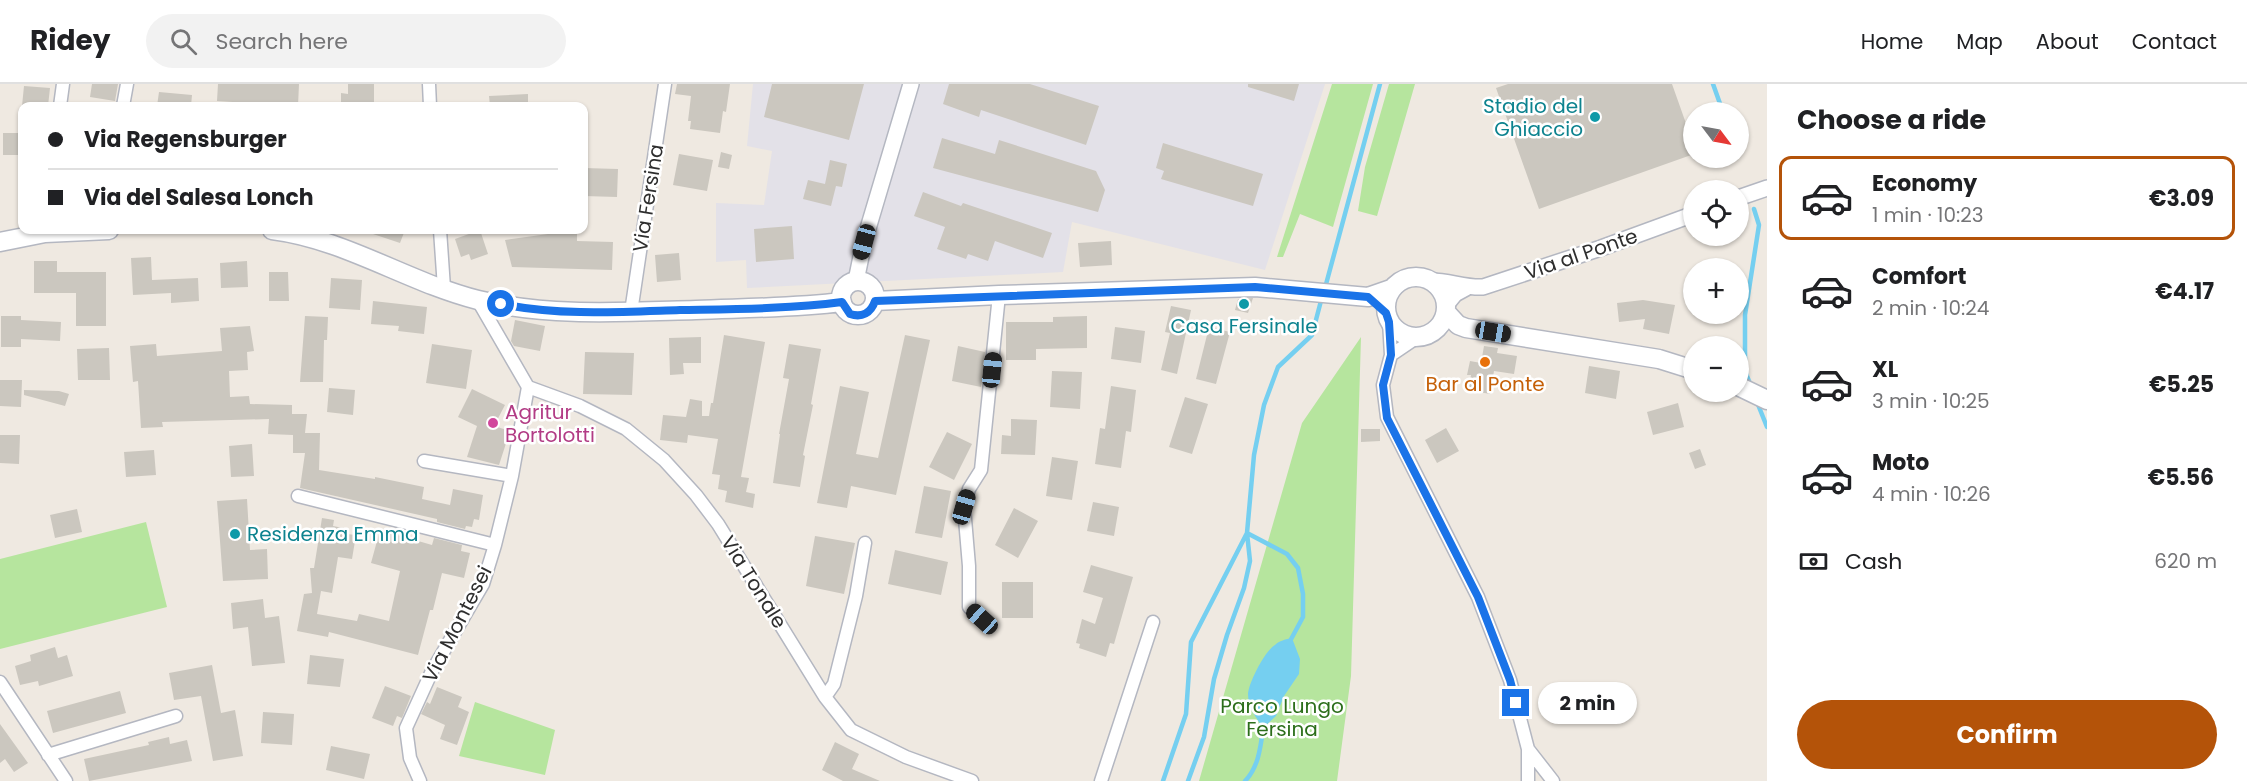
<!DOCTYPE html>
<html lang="en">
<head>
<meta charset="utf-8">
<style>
  body { margin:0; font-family:Poppins,sans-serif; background:#f2f2f2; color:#202124; height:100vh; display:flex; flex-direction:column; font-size:22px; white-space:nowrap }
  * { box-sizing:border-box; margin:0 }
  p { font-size:20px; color:#757577 }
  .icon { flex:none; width:33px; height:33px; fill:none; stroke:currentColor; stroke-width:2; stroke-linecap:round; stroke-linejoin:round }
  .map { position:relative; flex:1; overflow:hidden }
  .sheet { display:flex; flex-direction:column; background:#fff; width:480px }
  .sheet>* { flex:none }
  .top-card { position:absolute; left:18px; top:18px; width:570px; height:132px; border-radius:12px; box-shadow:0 2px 4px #0004; display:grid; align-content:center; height:132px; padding:0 30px; background:#fff }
  .needle { width:39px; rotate:122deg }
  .controls { position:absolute; left:1683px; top:18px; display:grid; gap:12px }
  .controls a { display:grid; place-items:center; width:66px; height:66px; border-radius:50%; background:#fff; box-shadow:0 2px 4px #0004; font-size:30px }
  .end { position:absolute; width:27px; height:27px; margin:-14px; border:8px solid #1a73e8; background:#fff; box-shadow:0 0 0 3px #fff }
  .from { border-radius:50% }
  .bubble { position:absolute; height:42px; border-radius:21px; background:#fff; box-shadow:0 2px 4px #0004; font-size:20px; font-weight:700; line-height:42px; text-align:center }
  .car { position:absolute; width:18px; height:36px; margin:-18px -9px; border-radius:8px; box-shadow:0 0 4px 2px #0007; background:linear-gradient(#222 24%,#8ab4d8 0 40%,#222 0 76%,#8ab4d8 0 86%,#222 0) }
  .top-card b { display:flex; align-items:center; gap:21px; height:57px; font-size:22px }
  .top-card b+b { border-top:2px solid #e0e0e0 }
  .top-card i { width:15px; height:15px; background:#202124 }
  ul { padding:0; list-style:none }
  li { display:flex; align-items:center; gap:18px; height:84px; margin:0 12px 9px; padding:0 18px; border:3px solid transparent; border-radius:12px }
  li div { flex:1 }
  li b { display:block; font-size:22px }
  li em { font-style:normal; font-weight:700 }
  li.active { border-color:#b45309 }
  li>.icon { width:54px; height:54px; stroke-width:1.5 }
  h2 { padding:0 30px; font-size:27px; line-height:72px }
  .pay { display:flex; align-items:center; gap:15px; height:66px; padding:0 30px; font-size:22px }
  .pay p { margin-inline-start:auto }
  .button { display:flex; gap:12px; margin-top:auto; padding:12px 30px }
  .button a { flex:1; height:69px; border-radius:36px; background:#b45309; color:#fff; font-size:24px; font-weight:700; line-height:69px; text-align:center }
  header { display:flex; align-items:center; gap:36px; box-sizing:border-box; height:84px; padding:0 30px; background:#fff; border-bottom:2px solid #e0e0e0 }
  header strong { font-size:28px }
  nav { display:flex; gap:33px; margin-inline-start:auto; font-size:21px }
  .search { width:420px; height:54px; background:#f2f2f2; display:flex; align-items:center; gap:15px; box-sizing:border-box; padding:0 21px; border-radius:33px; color:#757577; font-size:22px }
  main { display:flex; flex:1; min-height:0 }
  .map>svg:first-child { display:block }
  .industrial { fill:#e3e1e8 }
  .green { fill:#b6e59e }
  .water { fill:#75cff0 }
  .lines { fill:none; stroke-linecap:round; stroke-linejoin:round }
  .stream { stroke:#75cff0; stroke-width:4.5 }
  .building { fill:#cbc7bf }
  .minor-casing { stroke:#b4b7c1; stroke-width:15 }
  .tertiary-casing { stroke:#b4b7c1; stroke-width:18 }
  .secondary-casing { stroke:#b4b7c1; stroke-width:21 }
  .minor { stroke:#fff; stroke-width:12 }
  .tertiary { stroke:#fff; stroke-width:15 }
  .secondary { stroke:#fff; stroke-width:18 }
  .route { stroke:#1a73e8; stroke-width:8 }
  .culture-dot { fill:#0f9aa8; stroke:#fff; stroke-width:2 }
  .food-dot { fill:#e8710a; stroke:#fff; stroke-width:2 }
  .hotel-dot { fill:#d1479c; stroke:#fff; stroke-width:2 }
  .labels { text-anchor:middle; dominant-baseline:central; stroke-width:5; stroke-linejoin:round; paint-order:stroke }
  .culture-label { font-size:20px; fill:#0d838f; stroke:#fff; text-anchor:end }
  .street-label { font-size:20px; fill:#2e2e2e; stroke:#fff }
  .food-label { font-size:20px; fill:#c56008; stroke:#fff }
  .hotel-label { font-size:20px; fill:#b23c85; stroke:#fff; text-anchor:start }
  .park-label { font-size:20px; fill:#2c6e1b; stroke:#fff }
</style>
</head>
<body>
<header>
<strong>Ridey</strong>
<div class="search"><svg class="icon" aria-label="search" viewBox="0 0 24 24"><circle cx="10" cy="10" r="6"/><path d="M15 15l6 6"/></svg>Search here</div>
<nav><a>Home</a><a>Map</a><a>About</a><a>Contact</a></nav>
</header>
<main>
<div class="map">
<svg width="1767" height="697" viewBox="0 0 1767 697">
  <rect width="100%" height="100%" fill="#efe9e1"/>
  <path class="industrial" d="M753,0H1325L1265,186L1072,138L1063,188L747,204L746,176L716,178V119L764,121L772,67L747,62Z"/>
  <path class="green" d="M1332,0H1373L1333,143L1300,130L1283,173H1277Z
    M1389,0H1415L1377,132L1358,127L1365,83Z
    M1361,253L1351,592L1337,697H1199L1302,339Z
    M146,438L167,523L0,565V475Z
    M475,618L555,646L545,691L459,672Z"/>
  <path class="water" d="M1292,554L1300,575L1299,590L1284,612L1276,632L1263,644C1256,633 1248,624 1248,610C1249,598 1265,567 1275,561C1279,557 1286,555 1292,554Z"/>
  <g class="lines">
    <path class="stream" d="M1713,0L1723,28
      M1325,204L1380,0
      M1751,302L1745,287V231L1759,141L1754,125
      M1757,318L1767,343
      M1247,449L1287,470L1298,484L1303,510V533L1289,559
      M1163,697L1186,630L1191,558L1247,449L1254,371L1264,321L1278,283L1312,251L1322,213
      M1188,697L1204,653L1214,595L1227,551L1244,504L1250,477L1247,449
      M1245,697C1260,682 1261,658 1264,638"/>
  </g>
  <path class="building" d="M92,0H118L115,17L90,13Z
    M218,0H299L298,22L217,17Z
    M348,0H374V22H341V9L348,10Z
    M677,0H730L726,28L723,27L720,49L690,45L691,37H688L691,12L675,10Z
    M772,0H864L849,56L764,33Z
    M949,0H1030L1099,22L1086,61L981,26L979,33L943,20Z
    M1248,0H1299L1294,17L1248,3Z
    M1508,0H1672L1694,62V70L1539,125L1496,4Z
    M24,2L50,4L48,22H22Z
    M159,8L192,11L191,22H157Z
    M528,10V22H490L489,12Z
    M3,49H22V71H3Z
    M942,54L995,70L999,56L1096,87L1105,106L1098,128L933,84Z
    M1163,59L1263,90L1253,122L1161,95L1164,87L1156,84Z
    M721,68L732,71L729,85L718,83Z
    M679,70L713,76L707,107L673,101Z
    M830,76L847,80L842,103L836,102L831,122L803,115L808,96L825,100Z
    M584,84L618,85L617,113L584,112Z
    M923,108L961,122L963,119L1052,149L1043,174L995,157L988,177L968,170L966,175L937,165L945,143L914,132Z
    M792,142L794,175L756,178L754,145Z
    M367,146H405L400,159L367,148Z
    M480,146L488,170L471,176L469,170L461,173L455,155Z
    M577,146V157L613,158L612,186L512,183L505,156Z
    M1111,157L1112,181L1080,183L1078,159Z
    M679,169L681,196L657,198L655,171Z
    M151,173L152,196L198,194L199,217L171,219V209L133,211L131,174Z
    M34,177H57V188H106V242H76V209H34Z
    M247,177L248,203L221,204L220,179Z
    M269,188H288L289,217H269Z
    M331,194L362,196L360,226L329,224Z
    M1253,214L1248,229L1235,226L1238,215Z
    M1643,216L1675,221L1669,250L1643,245L1645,235L1619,238L1617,219Z
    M373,217L427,223L424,250L398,247L399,242L371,240Z
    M1171,222L1191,226L1177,290L1161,286L1170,249L1165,248Z
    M1,232H21V236L61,238L60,257L21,255V263H1Z
    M305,232L328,233L327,256H324L323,298H300Z
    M1087,232V264L1036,265V276H1006V238H1053V233Z
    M515,236L545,242L540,267L514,262L511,257Z
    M250,242L254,267L247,268L248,286L229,287L230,313L249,312L250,320L292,321V330H307L305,349H320L319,386L375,395V393L424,403L422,415L450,421L453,405L483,411L479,436L474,435L472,443L466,442L465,445L437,438V435L300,404L305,369H293V351L268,350L269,335L162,338L163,343L141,344L138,297L133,298L130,262L156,260L157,272L222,267L220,244Z
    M1115,243L1145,247L1141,279L1111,275Z
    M1209,243L1230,248L1216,300L1196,295Z
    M724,251L765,258L741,393L749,394L746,408L755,410L753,424L725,418L727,407L718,405L720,391L712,390L718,355L688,351L687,359L660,356L663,331L686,333L690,315L702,317V332H709L711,319H713Z
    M905,251L930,256L896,411L851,402L847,424L817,419L840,302L869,308L856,370L878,374Z
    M701,253V279H683L684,290L670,291L669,254Z
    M432,260L472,266L466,305L426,299Z
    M789,260L821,265L811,320L813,321L803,371L805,372L800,403L773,399L780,350H779L789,295L783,294Z
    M958,262L985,268L981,303L952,297Z
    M1484,262L1498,264L1497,269L1517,272L1514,290L1494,287L1490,310L1468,306L1471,291H1467L1470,277L1481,279Z
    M109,264L110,296H78L77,265Z
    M585,268L634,269L632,311L583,310Z
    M1589,282L1620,287L1616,315L1585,309Z
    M1052,287L1082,288L1080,325L1050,323Z
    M0,296H22L21,323L0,322Z
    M1111,302L1136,306L1131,348L1126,347L1121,384L1095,380L1100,344L1105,345Z
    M329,304L355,306L353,331L327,328Z
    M472,305L505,321L494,342L510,347L499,381L467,373L477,342L458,333Z
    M24,306L59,307L69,310L65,322L24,311Z
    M1185,313L1208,320L1192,370L1169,363Z
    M1678,319L1684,343L1653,351L1647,328Z
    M1011,335L1037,336L1035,371L1001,370L1002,351L1011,352Z
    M1446,344L1459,367L1437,379L1425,356Z
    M1361,345H1380V357L1361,358Z
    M947,348L972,360L954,396L929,383Z
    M0,351H20L19,380L0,379Z
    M252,360L254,392L231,393L229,362Z
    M1700,365L1706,381L1695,385L1689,369Z
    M154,366L156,391L126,393L124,368Z
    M1052,373L1078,377L1072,416L1046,412Z
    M924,402L951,407L942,454L915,449Z
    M247,415L250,466L267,465L268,495L223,497L217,417Z
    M1093,418L1119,423L1114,452L1087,447Z
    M1014,424L1038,437L1018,474L995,461Z
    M77,425L82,448L55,454L50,431Z
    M322,434L334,436L333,442L348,445L347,450L356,451L352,475L338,473L332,509L321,507L317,530L357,537L359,530L389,537L400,487L371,479L380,446L432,461L434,454L462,461L461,467L470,469L464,494L442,489L433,526H430L418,571L329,548L328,553L297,547L304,510L312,509L310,484H314Z
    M815,452L855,459L844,510L806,502Z
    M895,466L948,478L941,511L888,500Z
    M1091,481L1133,493L1114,560L1110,559L1106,573L1079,564L1080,560L1076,559L1082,535L1095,540L1103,514L1083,508Z
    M1002,498H1033V534H1002Z
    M263,515L265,534L279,532L285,579L252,582L248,543L233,545L231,519Z
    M55,563L58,574L67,571L73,592L39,602L38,597L20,601L15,582L31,577L30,571Z
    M310,571L344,575L340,603L307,600Z
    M212,581L221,629L235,626L243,672L213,677L201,612L174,616L169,589Z
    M1584,599L1593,617L1577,625L1568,607Z
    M385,602L411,612L402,634L397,632L393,642L372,634Z
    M437,603L462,613L458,623L469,628L457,661L440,655L445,641L421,630L427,618L430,620Z
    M120,607L126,629L53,649L47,627Z
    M263,628L294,630L292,661L261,659Z
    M0,640L28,679L14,688L5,675L0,679Z
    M169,653L170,660L187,656L192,677L89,697L84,675L149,661L148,658Z
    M835,658L859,670L852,685L880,697H843L822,686Z
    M331,662L370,670L364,695L326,686Z"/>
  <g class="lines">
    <g class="minor-casing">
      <path id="minor" d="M429,0L430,22
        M60,22L63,0
        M123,22L127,0
        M440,146L444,204
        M631,228L665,0
        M1389,238L1391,271L1383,301L1387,333L1478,513L1510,596L1528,665V697
        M1391,271L1416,254
        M528,303L580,322L626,345L664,376L696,411L718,440L825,613L851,646L906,673L972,697
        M424,377L512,392
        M298,412L495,461
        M982,535L969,523V482L964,423L969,405L981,386L999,211
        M0,598L66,697
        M825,613L834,600L856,512L865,459
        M1528,665L1553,697
        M48,671L176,632
        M420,697L410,674L406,644L432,587L483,500L495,461L512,392L528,303L477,215
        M1101,697L1153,538"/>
    </g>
    <g class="tertiary-casing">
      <path id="tertiary" d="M1738,114L1767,104
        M856,197L864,158L911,0
        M1431,197C1450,197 1464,204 1483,203L1601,164L1694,130
        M1446,221L1455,210L1466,204"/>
    </g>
    <g class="secondary-casing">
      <path id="secondary" d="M272,146C345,155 407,198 478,216C550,233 623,228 696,226C744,224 793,224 842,218
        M0,158L45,149L109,146
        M1386 223a30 30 0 1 1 60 0a30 30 0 1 1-60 0Z
        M841 214a17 17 0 1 1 34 0a17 17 0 1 1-34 0Z
        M875,217L999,211L1255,203L1368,213L1391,205
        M1446,228L1458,241L1466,244L1659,275L1694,286
        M1738,302L1767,316"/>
    </g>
    <use href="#minor" class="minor"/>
    <use href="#tertiary" class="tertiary"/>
    <use href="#secondary" class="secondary"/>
  </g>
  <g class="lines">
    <path class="route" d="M501,220C560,232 620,228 680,226C734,225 788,225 842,218L850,230C862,234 871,229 875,217L1255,203L1368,213L1386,229L1389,238L1391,271L1383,301L1387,334L1478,513L1510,596L1516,619"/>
  </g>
  <g class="culture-dot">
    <circle cx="1595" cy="33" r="6"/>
    <circle cx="1244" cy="220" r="6"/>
    <circle cx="235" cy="450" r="6"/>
  </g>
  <circle class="food-dot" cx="1485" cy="278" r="6"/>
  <circle class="hotel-dot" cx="493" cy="339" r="6"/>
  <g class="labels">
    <g class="culture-label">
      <text x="1583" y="22">Stadio del<tspan x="1583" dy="23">Ghiaccio</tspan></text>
      <text x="1244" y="242" text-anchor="middle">Casa Fersinale</text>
      <text x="247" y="450" text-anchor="start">Residenza Emma</text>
    </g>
    <g class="street-label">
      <text transform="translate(648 114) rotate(-81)">Via Fersina</text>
      <text transform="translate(1581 170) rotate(-19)">Via al Ponte</text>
      <text transform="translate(754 498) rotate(58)">Via Tonale</text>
      <text transform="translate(457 540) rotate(-63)">Via Montesei</text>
    </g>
    <g class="food-label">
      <text x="1485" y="300">Bar al Ponte</text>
    </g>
    <g class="hotel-label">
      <text x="505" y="328">Agritur<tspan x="505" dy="23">Bortolotti</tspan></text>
    </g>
    <g class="park-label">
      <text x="1282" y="622">Parco Lungo<tspan x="1282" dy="23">Fersina</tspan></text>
    </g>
  </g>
</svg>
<div class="controls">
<a><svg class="needle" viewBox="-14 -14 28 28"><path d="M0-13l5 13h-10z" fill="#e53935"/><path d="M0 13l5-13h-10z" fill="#757577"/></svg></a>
<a><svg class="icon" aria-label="locate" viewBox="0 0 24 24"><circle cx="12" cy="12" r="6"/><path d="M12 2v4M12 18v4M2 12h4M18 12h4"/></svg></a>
<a>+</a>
<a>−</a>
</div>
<i class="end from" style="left:501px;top:220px"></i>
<i class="end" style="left:1516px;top:619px"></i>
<div class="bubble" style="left:1538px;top:598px;width:99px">2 min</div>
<i class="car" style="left:864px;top:158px;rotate:195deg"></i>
<i class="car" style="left:1493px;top:248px;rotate:99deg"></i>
<i class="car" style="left:992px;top:286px;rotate:6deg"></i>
<i class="car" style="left:964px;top:423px;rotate:16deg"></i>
<i class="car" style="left:982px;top:535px;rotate:312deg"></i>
<div class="top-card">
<b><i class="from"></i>Via Regensburger</b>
<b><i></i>Via del Salesa Lonch</b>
</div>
</div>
<section class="sheet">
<h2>Choose a ride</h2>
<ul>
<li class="active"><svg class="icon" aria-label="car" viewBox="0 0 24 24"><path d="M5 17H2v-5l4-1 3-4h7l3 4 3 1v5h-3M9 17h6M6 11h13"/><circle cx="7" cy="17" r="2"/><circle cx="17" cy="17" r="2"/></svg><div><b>Economy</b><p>1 min · 10:23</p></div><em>€3.09</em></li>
<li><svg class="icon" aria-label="car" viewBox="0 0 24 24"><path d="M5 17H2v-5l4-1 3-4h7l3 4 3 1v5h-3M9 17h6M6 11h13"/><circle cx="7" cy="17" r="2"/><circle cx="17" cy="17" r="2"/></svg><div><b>Comfort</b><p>2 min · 10:24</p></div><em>€4.17</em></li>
<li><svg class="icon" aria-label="car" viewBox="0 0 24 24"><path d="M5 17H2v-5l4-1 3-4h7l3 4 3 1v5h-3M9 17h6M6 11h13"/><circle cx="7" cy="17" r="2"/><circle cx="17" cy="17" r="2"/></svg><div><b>XL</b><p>3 min · 10:25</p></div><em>€5.25</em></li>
<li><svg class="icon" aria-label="car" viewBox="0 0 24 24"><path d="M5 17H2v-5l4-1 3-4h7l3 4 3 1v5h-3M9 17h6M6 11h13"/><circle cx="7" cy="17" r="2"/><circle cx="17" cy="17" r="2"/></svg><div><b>Moto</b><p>4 min · 10:26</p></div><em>€5.56</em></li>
</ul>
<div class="pay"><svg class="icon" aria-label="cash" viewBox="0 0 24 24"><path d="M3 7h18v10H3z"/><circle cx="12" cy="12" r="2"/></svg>Cash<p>620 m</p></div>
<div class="button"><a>Confirm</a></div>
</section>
</main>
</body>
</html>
